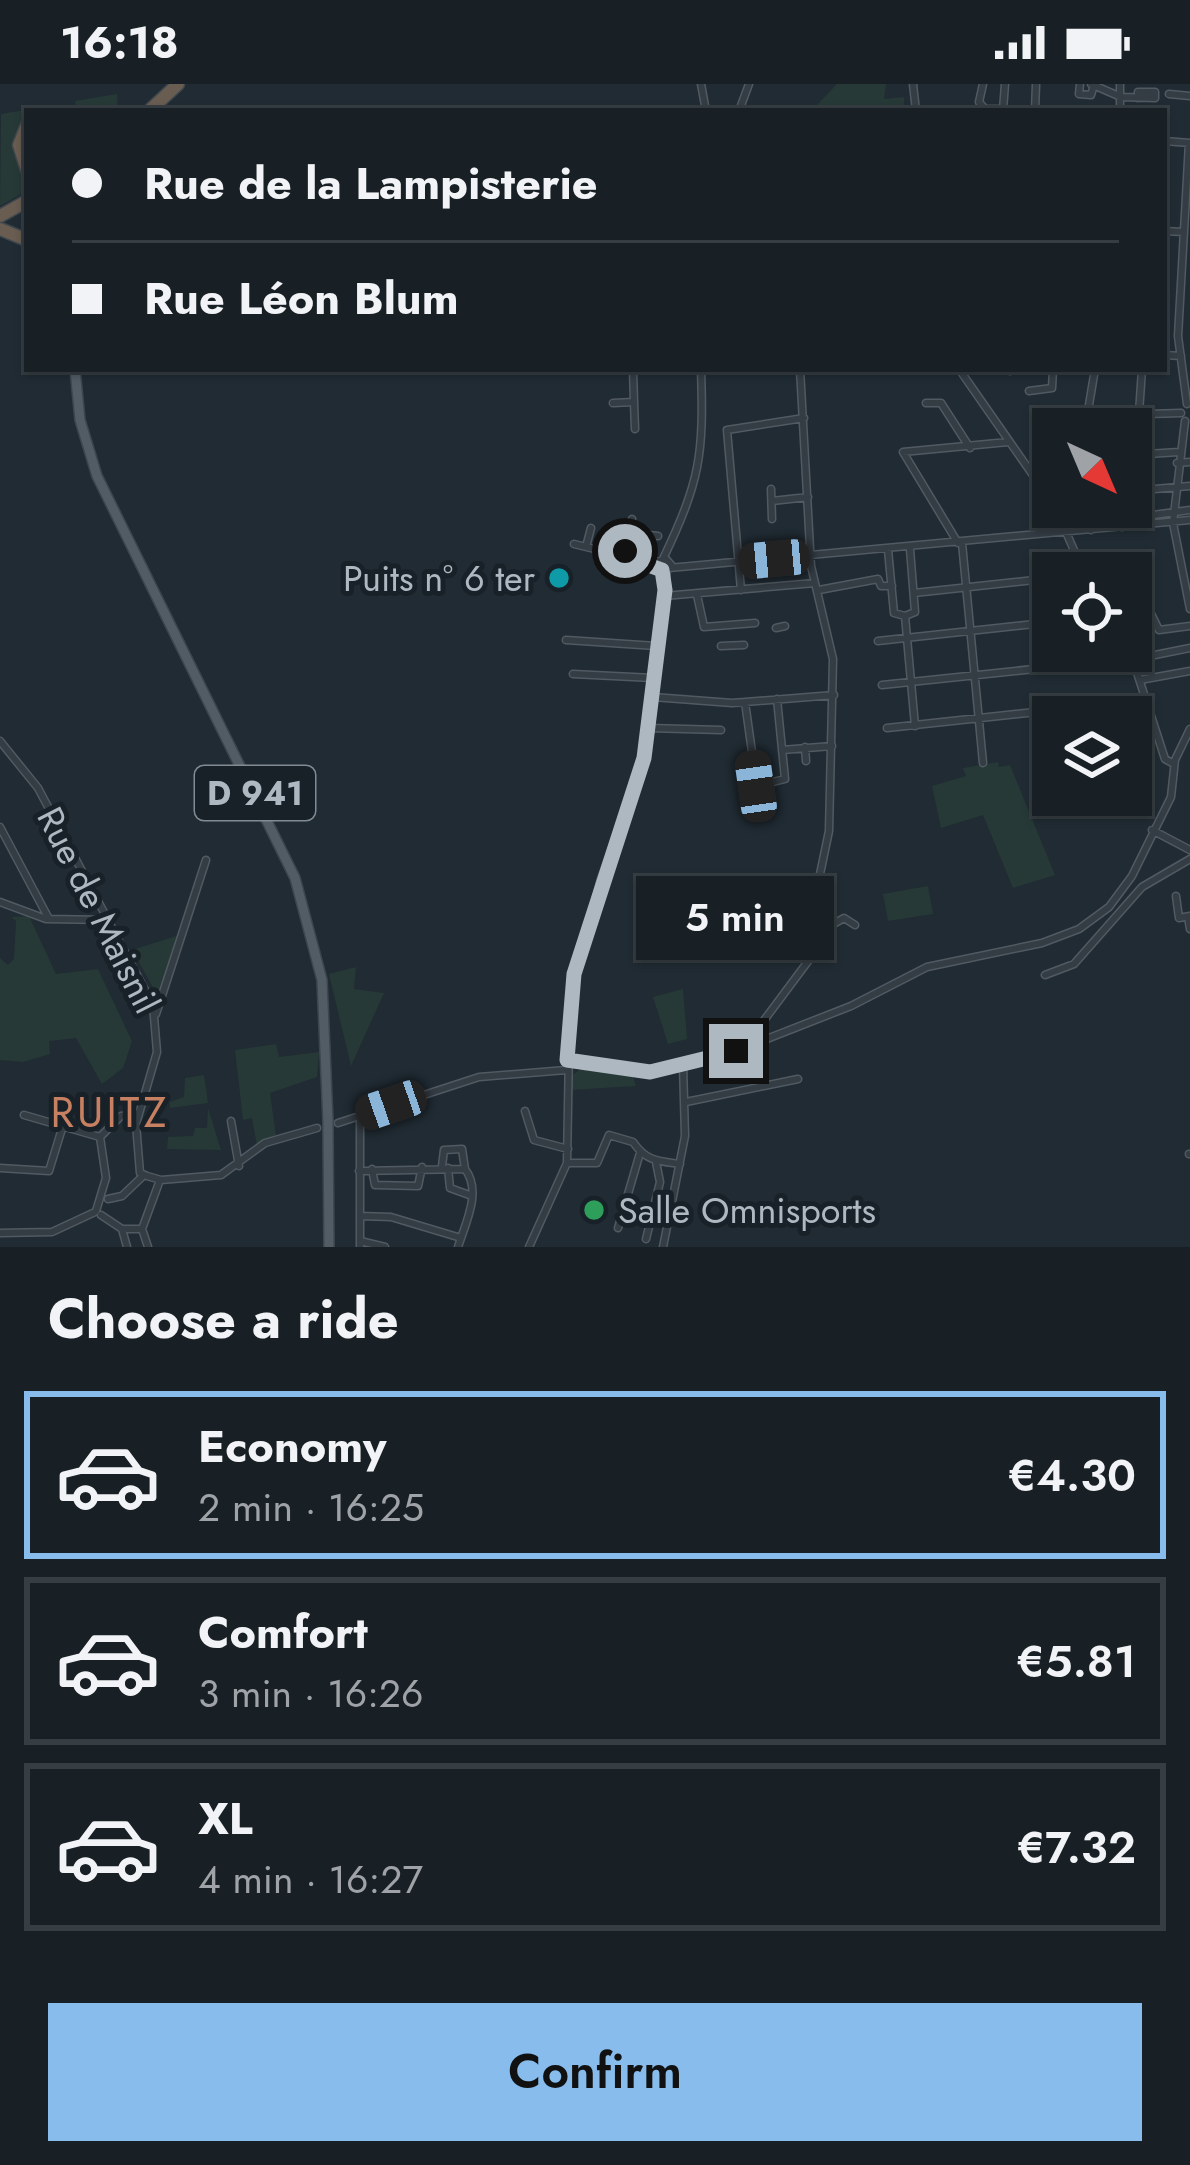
<!DOCTYPE html>
<html lang="en">
<head>
<meta charset="utf-8">
<style>
  body { margin:0; font-family:Jost,sans-serif; background:#252d32; color:#f1f3f6; height:100vh; display:flex; flex-direction:column; font-size:45px; white-space:nowrap }
  * { box-sizing:border-box; margin:0 }
  p { font-size:39px; color:#9fa3a7 }
  .icon { flex:none; width:66px; height:66px; fill:none; stroke:currentColor; stroke-width:2; stroke-linecap:round; stroke-linejoin:round }
  .map { position:relative; height:1163px; overflow:hidden }
  .sheet { display:flex; flex-direction:column; background:#182026; flex:1 }
  .sheet>* { flex:none }
  .top-card { position:absolute; left:24px; top:24px; width:1143px; height:264px; border-radius:0px; box-shadow:0 3px 9px #0004,0 0 0 3px #363e43; display:grid; align-content:center; height:264px; padding:0 48px; background:#182026 }
  .needle { width:78px; rotate:136deg }
  .buttons { position:absolute; left:1032px; top:324px; display:grid; gap:24px }
  .buttons a { display:grid; place-items:center; width:120px; height:120px; border-radius:0px; background:#182026; box-shadow:0 3px 9px #0004,0 0 0 3px #363e43; font-size:60px }
  .end { position:absolute; width:54px; height:54px; margin:-27px; border:15px solid #adb8c1; background:#111; box-shadow:0 0 0 6px #111 }
  .from { border-radius:50% }
  .bubble { position:absolute; height:84px; border-radius:0px; background:#182026; box-shadow:0 3px 9px #0004,0 0 0 3px #363e43; font-size:39px; font-weight:600; line-height:84px; text-align:center }
  .car { position:absolute; width:36px; height:72px; margin:-36px -18px; border-radius:15px; box-shadow:0 0 9px 3px #0007; background:linear-gradient(#222 24%,#8ab4d8 0 40%,#222 0 76%,#8ab4d8 0 86%,#222 0) }
  .top-card b { display:flex; align-items:center; gap:42px; height:114px; font-size:45px }
  .top-card b+b { border-top:3px solid #363e43 }
  .top-card i { width:30px; height:30px; background:#f1f3f6 }
  ul { padding:0; list-style:none }
  li { display:flex; align-items:center; gap:36px; height:168px; margin:0 24px 18px; padding:0 24px; border:6px solid #363e43; border-radius:0px }
  li div { flex:1 }
  li b { display:block; font-size:45px }
  li em { font-style:normal; font-weight:600 }
  li.active { border-color:#87bcec }
  li>.icon { width:108px; height:108px; stroke-width:1.5 }
  h2 { padding:0 48px; font-size:54px; line-height:144px }
  .button { display:flex; gap:24px; margin-top:auto; padding:24px 48px }
  .button a { flex:1; height:138px; border-radius:0px; background:#87bcec; color:#111; font-size:48px; font-weight:600; line-height:138px; text-align:center }
  .status { display:flex; justify-content:space-between; align-items:center; height:84px; padding:0 60px; background:#182026; direction:ltr }
  .status svg { height:33px; fill:currentColor }
  .map>svg:first-child { display:block }
  .green { fill:#263936 }
  .lines { fill:none; stroke-linecap:round; stroke-linejoin:round }
  .minor-casing { stroke:#515a62; stroke-width:9 }
  .major-casing { stroke:#3d454d; stroke-width:12 }
  .highway-casing { stroke:#3e474e; stroke-width:15 }
  .minor { stroke:#343c44; stroke-width:6 }
  .major { stroke:#515c64; stroke-width:9 }
  .highway { stroke:#695c51; stroke-width:12 }
  .major-bridge-casing { stroke:#3d454d; stroke-width:12; stroke-linecap:butt }
  .major-bridge { stroke:#515c64; stroke-width:9 }
  .route { stroke:#adb8c1; stroke-width:15 }
  .culture-dot { fill:#0f9aa8; stroke:#192128; stroke-width:4.5 }
  .leisure-dot { fill:#2e9e5b; stroke:#192128; stroke-width:4.5 }
  .labels { text-anchor:middle; dominant-baseline:central; stroke-width:10; stroke-linejoin:round; paint-order:stroke }
  .shield { fill:#192128; stroke:#818b93; stroke-width:3 }
  .shield-label { font-size:33px; font-weight:bold; fill:#adb8c1 }
  .poi-label { font-size:36px; fill:#adb8c1; stroke:#192128; text-anchor:end }
  .street-label { font-size:36px; fill:#adb8c1; stroke:#192128 }
  .quarter-label { font-size:42px; letter-spacing:3px; fill:#c78062; stroke:#192128 }
</style>
</head>
<body>
<div class="status"><b>16:18</b><svg viewBox="0 0 49 12"><path d="M0 12V9h3v3zM5 12V6h3v6zM10 12V3h3v9zM15 12V0h3v12zM26 1h20v11H26zM47 4h2v5h-2z"/></svg></div>
<div class="map">
<svg width="1190" height="1163" viewBox="0 0 1190 1163">
  <rect width="100%" height="100%" fill="#202b33"/>
  <path class="green" d="M837,0H886L884,15L904,13V22L913,21V27H826L816,22Z
    M117,10L118,27H27L15,62L27,107L0,122L1,30L49,22L76,26L75,17Z
    M998,678L999,683L1010,681L1055,791L1013,804L983,731L941,744L932,702L966,692L963,684Z
    M928,802L933,830L888,837L883,810Z
    M29,832L56,890L98,885L132,957L123,984L102,1000L76,954L49,957L50,970L23,978L0,976V874L8,881L14,875L16,837L11,833Z
    M176,852L162,916H160L132,866Z
    M356,883L354,905L384,909L351,982L329,890Z
    M683,905L687,955L668,960L653,913Z
    M276,960L279,973L319,968L317,993L270,1009L276,1052L257,1062L252,1034L243,1036L235,966Z
    M585,982L633,993L636,1002L570,1006V993Z
    M204,991L208,1019L170,1024V1018L184,1013L185,994Z
    M208,1024L221,1066L167,1065L168,1053L193,1052L195,1044H207Z"/>
  <g class="lines">
    <g class="minor-casing">
      <path id="minor" d="M701,0L706,27
        M913,0L916,27
        M983,0L979,18L985,25H1003
        M1080,0L1079,10L1091,11L1094,1
        M1091,0L1121,13L1155,14V8H1138V14
        M1169,10L1190,12
        M1003,26L1005,0
        M739,27L749,0
        M1035,27L1036,0
        M1120,27V0
        M1164,57L1190,59
        M1164,147L1184,148
        M1164,271L1181,272
        M959,285L1053,420
        M633,286L654,285
        M1010,287L1011,285
        M1029,307L1052,304L1053,285
        M613,319L634,318L633,285
        M634,319L635,345
        M926,319H941L970,364
        M1187,320L1178,252L1189,59
        M1139,329L1142,285
        M1115,330V345
        M1084,332L1181,329
        M1185,337L1173,439L1190,525
        M1060,345L1065,336L1084,333
        M1085,345L1095,285
        M1131,371L1179,368
        M1050,374L1053,365
        M1177,379L1190,378
        M771,405L772,435
        M1131,407L1190,402
        M772,417L808,413
        M1055,423L1084,489
        M1090,423L1091,446
        M1120,423L1122,443
        M1148,442L1153,431L1190,426
        M629,449L658,452
        M958,459L903,368L1008,358
        M962,459L983,679
        M574,460L652,479L666,475L672,482
        M586,463L591,444
        M888,466L894,529L905,532
        M623,472L632,435
        M663,475C700,397 704,372 701,285
        M669,484L1190,436
        M1131,499L1137,501L1159,546L1190,542
        M741,506L727,346L804,334
        M819,506L878,495L881,502H892
        M914,509L1053,494
        M697,511L704,543L755,539
        M664,512L815,499
        M905,532L915,642
        M905,532L915,528L910,465
        M776,544L785,542
        M566,556L656,562
        M878,557L1053,538
        M721,562L744,561
        M1130,567L1165,675L1174,680
        M1135,575L1190,564
        M573,590L653,594
        M1140,596L1190,587
        M882,601L1110,577V567
        M653,613L732,619L834,611
        M745,618L759,718
        M649,644L721,646
        M887,644L1147,616
        M0,657L38,704L153,921L157,968L136,1040L140,1089L147,1092
        M805,663L806,677
        M782,666L832,662
        M756,702L785,695L777,615
        M0,743L49,835
        M1152,746L1190,766
        M1176,812L1179,834L1190,832
        M0,818L46,835L110,836
        M1188,833L1190,845
        M815,841L830,842L844,834L855,841
        M1045,891L1074,880L1142,803L1190,775
        M156,930L206,776
        M755,958L756,947L812,872L815,814L829,747L833,575L811,482L800,285
        M567,976L642,988L683,981L736,967L851,922L927,883L1042,859L1079,845L1109,823L1132,792L1171,713L1175,676L1190,645
        M686,1018L798,995
        M525,1027L534,1056L568,1065
        M24,1031L100,1053
        M231,1037L239,1082
        M338,1039L479,993L566,986
        M1189,1070H1190
        M567,1079H597L609,1051L633,1058C646,1077 657,1077 680,1080
        M442,1082L444,1066L462,1065L465,1085
        M0,1084L49,1087L64,1038
        M448,1084L450,1104L472,1112
        M372,1085L375,1101L418,1102L422,1083
        M359,1087L465,1085C482,1107 466,1138 458,1163
        M147,1092L161,1096L221,1091L265,1059L317,1044
        M108,1115L122,1112L143,1092
        M96,1127L106,1094L100,1053L121,1032L137,1030
        M624,1129L648,1140
        M101,1131L122,1145H142
        M360,1132L391,1133L461,1154
        M618,1144L640,1069
        M122,1145L127,1163
        M0,1149L52,1148L95,1128
        M646,1155L660,1098L656,1078
        M360,1157L385,1163
        M148,1163L142,1145L160,1096
        M360,1163V1031
        M529,1163L567,1079L570,911L601,795L644,674L667,486
        M663,1163L685,1052L683,981"/>
    </g>
    <g class="major-casing">
      <path id="major" d="M75,285L80,336L97,392L295,794L322,896L328,1037
        M328,1046L329,1163"/>
    </g>
    <g class="highway-casing">
      <path id="highway" d="M149,27L178,0
        M27,41L19,61L27,86
        M0,132L27,117
        M0,145L27,156"/>
    </g>
    <use href="#minor" class="minor"/>
    <use href="#major" class="major"/>
    <use href="#highway" class="highway"/>
    <g class="major-bridge-casing">
      <path id="major-bridge" d="M328,1046V1037"/>
    </g>
    <use href="#major-bridge" class="major-bridge"/>
  </g>
  <g class="lines">
    <path class="route" d="M625,467L623,472L662,486L665,506L644,674L574,890L567,976L650,988L736,967"/>
  </g>
  <circle class="culture-dot" cx="559" cy="494" r="12"/>
  <circle class="leisure-dot" cx="594" cy="1126" r="12"/>
  <g class="labels">
    <rect class="shield" x="195" y="682" width="120" height="54" rx="9"/>
    <g class="shield-label">
      <text x="255" y="709">D 941</text>
    </g>
    <g class="poi-label">
      <text x="535" y="494">Puits n° 6 ter</text>
      <text x="618" y="1126" text-anchor="start">Salle Omnisports</text>
    </g>
    <g class="street-label">
      <text transform="translate(99 826) rotate(63)">Rue de Maisnil</text>
    </g>
    <g class="quarter-label">
      <text x="110" y="1028">RUITZ</text>
    </g>
  </g>
</svg>
<div class="buttons">
<a><svg class="needle" viewBox="-14 -14 28 28"><path d="M0-13l5 13h-10z" fill="#e53935"/><path d="M0 13l5-13h-10z" fill="#9fa3a7"/></svg></a>
<a><svg class="icon" aria-label="locate" viewBox="0 0 24 24"><circle cx="12" cy="12" r="6"/><path d="M12 2v4M12 18v4M2 12h4M18 12h4"/></svg></a>
<a><svg class="icon" aria-label="layers" viewBox="0 0 24 24"><path d="M12 4l9 5-9 5-9-5zM3 14l9 5 9-5"/></svg></a>
</div>
<i class="end from" style="left:625px;top:467px"></i>
<i class="end" style="left:736px;top:967px"></i>
<div class="bubble" style="left:636px;top:792px;width:198px">5 min</div>
<i class="car" style="left:774px;top:475px;rotate:265deg"></i>
<i class="car" style="left:756px;top:702px;rotate:352deg"></i>
<i class="car" style="left:391px;top:1021px;rotate:251deg"></i>
<div class="top-card">
<b><i class="from"></i>Rue de la Lampisterie</b>
<b><i></i>Rue Léon Blum</b>
</div>
</div>
<section class="sheet">
<h2>Choose a ride</h2>
<ul>
<li class="active"><svg class="icon" aria-label="car" viewBox="0 0 24 24"><path d="M5 17H2v-5l4-1 3-4h7l3 4 3 1v5h-3M9 17h6M6 11h13"/><circle cx="7" cy="17" r="2"/><circle cx="17" cy="17" r="2"/></svg><div><b>Economy</b><p>2 min · 16:25</p></div><em>€4.30</em></li>
<li><svg class="icon" aria-label="car" viewBox="0 0 24 24"><path d="M5 17H2v-5l4-1 3-4h7l3 4 3 1v5h-3M9 17h6M6 11h13"/><circle cx="7" cy="17" r="2"/><circle cx="17" cy="17" r="2"/></svg><div><b>Comfort</b><p>3 min · 16:26</p></div><em>€5.81</em></li>
<li><svg class="icon" aria-label="car" viewBox="0 0 24 24"><path d="M5 17H2v-5l4-1 3-4h7l3 4 3 1v5h-3M9 17h6M6 11h13"/><circle cx="7" cy="17" r="2"/><circle cx="17" cy="17" r="2"/></svg><div><b>XL</b><p>4 min · 16:27</p></div><em>€7.32</em></li>
</ul>
<div class="button"><a>Confirm</a></div>
</section>
</body>
</html>
